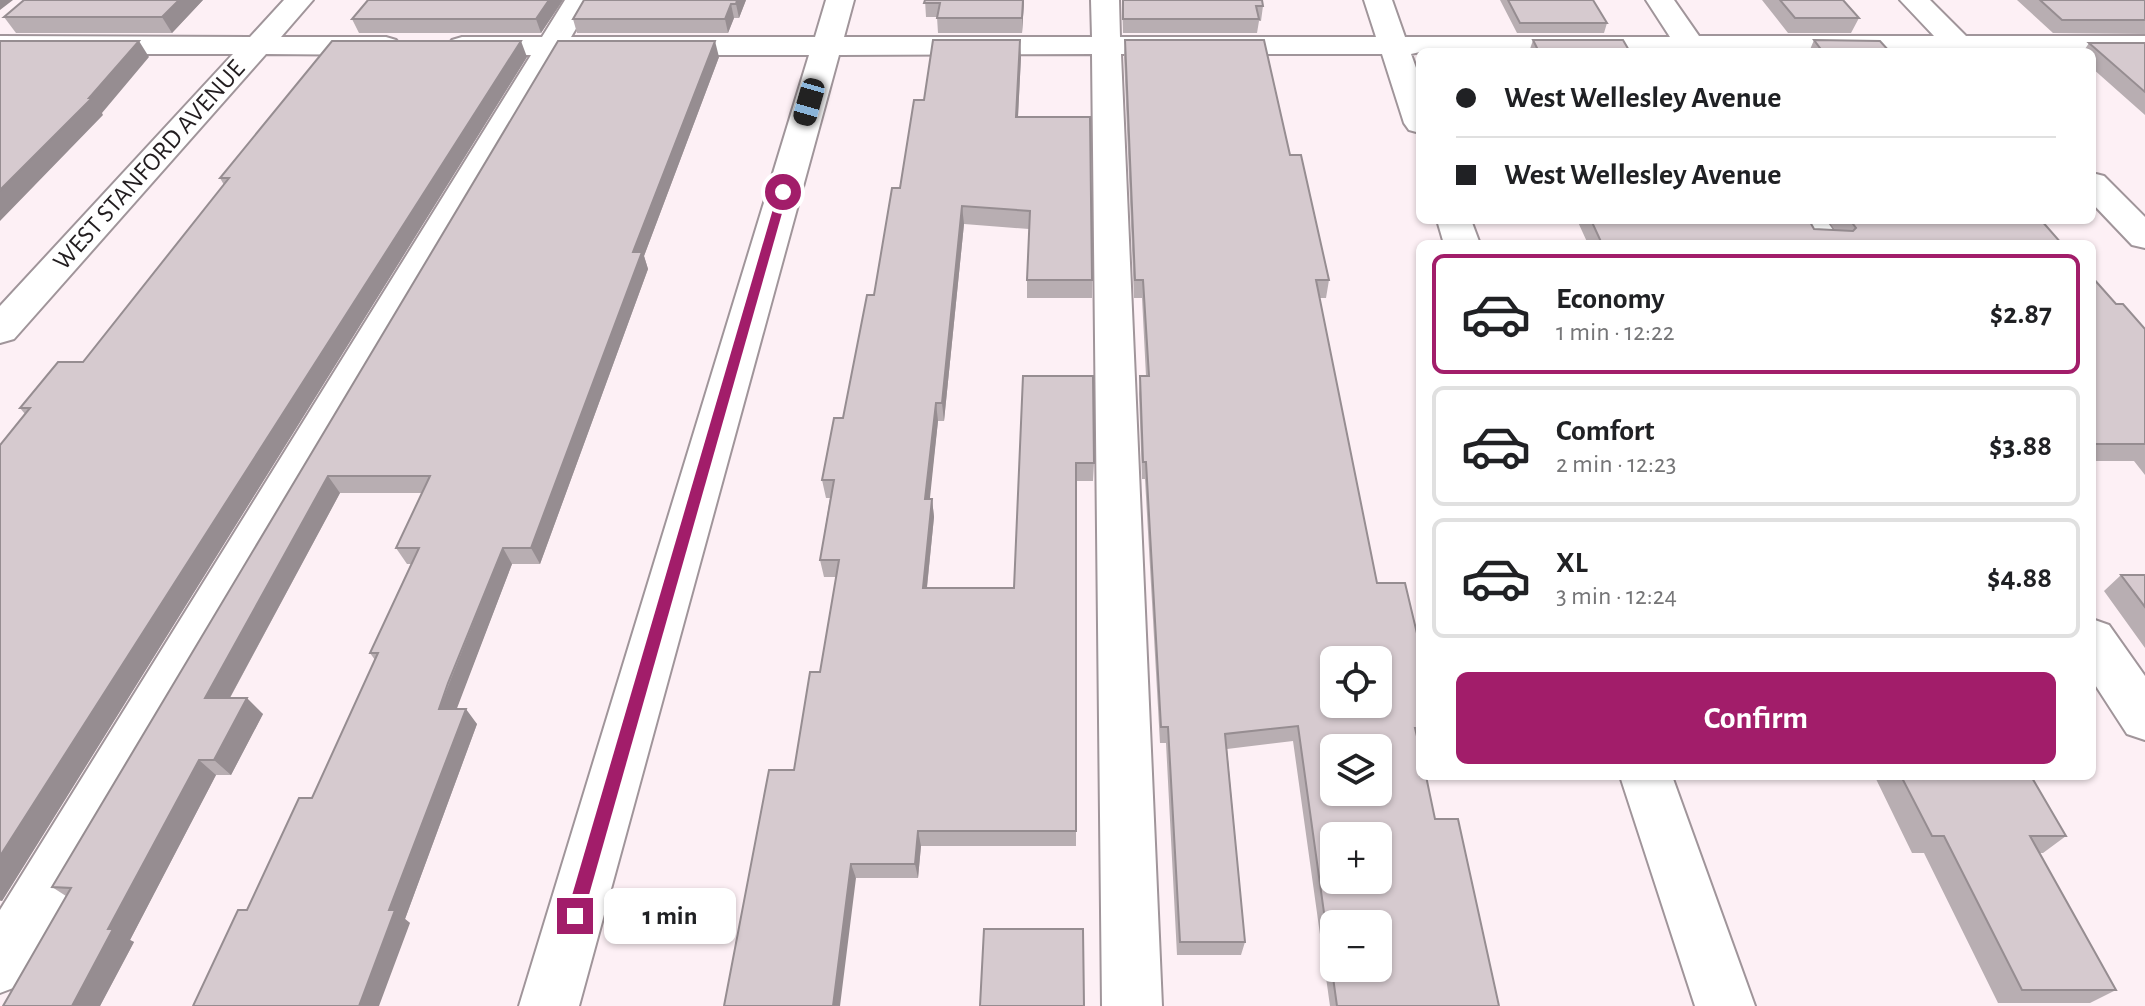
<!DOCTYPE html>
<html lang="en">
<head>
<meta charset="utf-8">
<style>
  body { margin:0; font-family:"Alegreya Sans",sans-serif; background:#f2f2f2; color:#202124; height:100vh; display:flex; flex-direction:column; font-size:30px; white-space:nowrap }
  * { box-sizing:border-box; margin:0 }
  p { font-size:26px; color:#757577 }
  .icon { flex:none; width:44px; height:44px; fill:none; stroke:currentColor; stroke-width:2; stroke-linecap:round; stroke-linejoin:round }
  .map { position:relative; flex:1; overflow:hidden }
  .panel { position:absolute; left:1416px; top:240px; width:680px; height:540px; display:flex; flex-direction:column; background:#fff; border-radius:12px; box-shadow:0 2px 6px #0004 }
  .panel>* { flex:none }
  .guide { position:absolute; left:1416px; top:48px; width:680px; height:176px; border-radius:12px; box-shadow:0 2px 6px #0004; display:grid; align-content:center; height:176px; padding:0 40px; background:#fff }
  .buttons { position:absolute; left:1320px; top:646px; display:grid; gap:16px }
  .buttons a { display:grid; place-items:center; width:72px; height:72px; border-radius:12px; background:#fff; box-shadow:0 2px 6px #0004; font-size:40px }
  .end { position:absolute; width:36px; height:36px; margin:-18px; border:10px solid #a21d6a; background:#fff; box-shadow:0 0 0 4px #fff }
  .from { border-radius:50% }
  .bubble { position:absolute; height:56px; border-radius:12px; background:#fff; box-shadow:0 2px 6px #0004; font-size:26px; font-weight:700; line-height:56px; text-align:center }
  .car { position:absolute; width:24px; height:48px; margin:-24px -12px; border-radius:10px; box-shadow:0 0 6px 2px #0007; background:linear-gradient(#222 24%,#8ab4d8 0 40%,#222 0 76%,#8ab4d8 0 86%,#222 0) }
  .guide b { display:flex; align-items:center; gap:28px; height:76px; font-size:30px }
  .guide b+b { border-top:2px solid #e0e0e0 }
  .guide i { width:20px; height:20px; background:#202124 }
  ul { padding:14px 0 0; list-style:none }
  li { display:flex; align-items:center; gap:24px; height:120px; margin:0 16px 12px; padding:0 24px; border:4px solid #e0e0e0; border-radius:12px }
  li div { flex:1 }
  li b { display:block; font-size:30px }
  li em { font-style:normal; font-weight:700 }
  li.active { border-color:#a21d6a }
  li>.icon { width:72px; height:72px; stroke-width:1.5 }
  .primary-button { display:flex; gap:16px; margin-top:auto; padding:16px 40px }
  .primary-button a { flex:1; height:92px; border-radius:12px; background:#a21d6a; color:#fff; font-size:32px; font-weight:700; line-height:92px; text-align:center }
  .map>svg:first-child { display:block }
  .lines { fill:none; stroke-linecap:round; stroke-linejoin:round }
  .minor-casing { stroke:#a0959a; stroke-width:4 }
  .minor { fill:#fff; fill-rule:evenodd }
  .wall { fill:#b8aeb2 }
  .shaded-wall { fill:#968d91 }
  .building { fill:#d6cacf; stroke:#968d91; stroke-width:2; fill-rule:evenodd }
  .route { fill:#a21d6a }
  .labels { text-anchor:middle; dominant-baseline:central; stroke-width:6; stroke-linejoin:round; paint-order:stroke }
  .far-street-label { font-size:26px; fill:#221d1f; stroke:#fff }
</style>
</head>
<body>
<div class="map">
<svg width="2145" height="1006" viewBox="0 0 2145 1006">
  <rect width="100%" height="100%" fill="#fdf0f5"/>
  <g class="lines">
    <g class="minor-casing">
      <path id="minor" d="M284,0H313L281,37H386L396,40L401,46L396,52L386,55L266,54L14,339L0,343V306L233,54H0V36L250,37Z
        M565,0H593L571,37H815L826,0H854L844,37H1092L1091,0H1119L1120,37H1376L1364,0H1392L1405,37H1670L1646,0H1674L1699,36H1934L1900,0H1930L1966,36H2145V54L1420,52L1411,54L1420,79V133L1409,130L1404,123L1382,54H1121L1162,1006H1102L1092,54L839,55L579,1006H519L809,55H561L21,985L0,993V910L531,55H462L452,52L447,46L452,40L462,37H542Z
        M2092,173L2104,176L2145,217V248L2132,245L2092,203Z
        M1437,220H1471L1480,244H1444Z
        M1792,220H1826L1843,244H1807Z
        M2092,619L2109,625L2145,676V740L2127,734L2092,680Z
        M1620,776H1672L1755,1006H1695Z"/>
    </g>
    <use href="#minor" class="minor"/>
  </g>
  <path class="wall" d="M203,0L172,33H16L4,17Z
    M563,0L541,33H359L352,19Z
    M746,0L739,18H734L728,33H577L573,19Z
    M925,0H1024L1022,33H938L937,17H926Z
    M1122,0H1262L1263,6L1261,21H1259L1257,33H1123Z
    M1500,0H1593L1607,23L1604,33H1517Z
    M1762,0H1843L1859,18L1851,33H1788Z
    M2017,0H2145V34L2053,33Z
    M1125,40L1290,155L1329,280L1326,298H1319L1377,583L1420,646V744H1419L1435,819L1499,1006H1330L1293,741L1227,749L1245,942L1241,955H1177L1166,743H1160L1145,479H1142L1139,394L1140,376H1146L1142,298H1134L1124,57Z
    M1533,40L1630,52H1529Z
    M1814,40L1890,52H1809Z
    M558,41L719,57L644,256L648,269L540,564H512L456,709L477,724L405,919L410,923L247,910L312,798L375,660L370,653L411,564H407L396,548L422,493H340L230,698L263,714L231,775H216L130,940L134,942L100,1006L66,896L52,887Z
    M2089,43H2145V115L2092,68V52H2083Z
    M527,57L2,901H0V445L25,414L20,408L83,362L224,185L220,178Z
    M1021,57L1018,117L1092,280V298H1027V280L1029,229L964,224L944,421H938L929,499H932L934,517L927,588H1014L1023,376L1094,463L1093,481H1076V846H921L918,878H856L794,770L820,672L836,577H824L820,560L830,498H826L822,480L843,418L900,188L924,100Z
    M1577,220H1809L1814,229L1835,230L1828,220H2041L2062,244H1588Z
    M2092,277L2116,304L2145,329V475L2134,461H2092Z
    M2121,575H2145V648L2104,591Z
    M1878,776H2031L2066,836L2043,853H2039L2116,990L2090,1003H1998L1924,853H1912L1876,779Z"/>
  <path class="shaded-wall" d="M0,0H13L0,10Z
    M179,0H203L172,33L162,17Z
    M549,0H563L541,33L536,19Z
    M737,0H746L739,18L736,4Z
    M1023,0H1024L1022,33V18Z
    M731,4L734,18L728,33L725,19Z
    M1020,40L1021,57L1017,135L1016,117Z
    M139,41L149,57L102,113L103,115L0,221V190L89,98Z
    M521,41L527,57L2,901L0,900V856Z
    M715,41L719,57L644,256L648,269L540,564L531,548L633,252Z
    M962,206L964,224L944,421L942,403Z
    M936,403L938,421L928,517L925,499Z
    M328,476L340,493L221,714L205,698Z
    M932,499L934,517L925,605L923,588Z
    M503,548L512,564L451,724L439,709Z
    M247,698L263,714L231,775L214,760Z
    M466,709L477,724L405,919L410,923L379,1006H359L389,910Z
    M199,760L216,775L130,940L134,942L100,1006H72L108,929Z
    M918,831L921,846L918,878L915,864Z
    M851,864L856,878L840,1006H833Z"/>
  <path class="building" d="M24,0H179L162,17H4Z
    M368,0H549L536,19H352Z
    M584,0H737L736,4H731L725,19H573Z
    M925,0H1023L1022,18H937L940,3H924Z
    M1123,0H1262L1263,6H1256L1259,19H1123Z
    M1508,0H1593L1607,23H1520Z
    M1780,0H1843L1859,18H1795Z
    M2040,0H2145V20H2062Z
    M933,40H1020L1016,117H1090L1092,280H1027L1030,211L962,206L942,403H936L925,499H932L923,588H1014L1023,376H1093L1094,463H1076V831H918L915,864H851L833,1006H724L769,770H794L810,672H820L839,560H820L834,480H822L834,418H843L867,295H874L892,188H900L914,100H924Z
    M1125,40H1264L1290,155H1301L1329,280H1316L1377,583H1405L1420,646V728H1415L1420,749V776H1426L1435,819H1458L1499,1006H1337L1298,726L1225,734L1245,942H1180L1168,727H1161L1146,462H1143L1140,376H1149L1143,280H1135ZM1334,660H1378V704H1334ZM1334,748H1378V792H1334ZM1334,836H1378V880H1334ZM1334,924H1378V968H1334Z
    M1533,40H1623L1630,52H1539Z
    M1814,40L1880,41L1890,52H1823Z
    M0,41H139L89,98H92L0,190Z
    M332,41H521L0,856V445L30,408H20L58,362H83L229,178H220Z
    M558,41H715L633,252H642L531,548H503L448,683L439,709H466L389,910H395L359,1006H193L238,910H247L299,798H312L378,653H370L419,548H396L430,476H328L205,698H247L214,760H199L108,929H113L72,1006H3L71,888L52,887Z
    M2089,43H2145V92Z
    M1591,220H1809L1814,229L1853,231L1856,228L1850,220H2041L2062,244H1602Z
    M2092,277L2116,304H2123L2145,329V444H2092Z
    M2121,575H2145V607Z
    M1901,776H2031L2066,836H2030L2116,990H2022L1944,836H1932Z
    M984,929H1083L1084,1006H980Z"/>
  <path class="route" d="M783,189L788,192L583,916L581,921L575,924L569,921L566,916L778,192Z"/>
  <g class="labels">
    <g class="far-street-label">
      <text transform="translate(149 165) rotate(-48)">WEST STANFORD AVENUE</text>
    </g>
  </g>
</svg>
<div class="buttons">
<a><svg class="icon" aria-label="locate" viewBox="0 0 24 24"><circle cx="12" cy="12" r="6"/><path d="M12 2v4M12 18v4M2 12h4M18 12h4"/></svg></a>
<a><svg class="icon" aria-label="layers" viewBox="0 0 24 24"><path d="M12 4l9 5-9 5-9-5zM3 14l9 5 9-5"/></svg></a>
<a>+</a>
<a>−</a>
</div>
<i class="end from" style="left:783px;top:192px"></i>
<i class="end" style="left:575px;top:916px"></i>
<div class="bubble" style="left:604px;top:888px;width:132px">1 min</div>
<i class="car" style="left:809px;top:102px;rotate:196deg"></i>
<div class="guide">
<b><i class="from"></i>West Wellesley Avenue</b>
<b><i></i>West Wellesley Avenue</b>
</div>
<section class="panel">
<ul>
<li class="active"><svg class="icon" aria-label="car" viewBox="0 0 24 24"><path d="M5 17H2v-5l4-1 3-4h7l3 4 3 1v5h-3M9 17h6M6 11h13"/><circle cx="7" cy="17" r="2"/><circle cx="17" cy="17" r="2"/></svg><div><b>Economy</b><p>1 min · 12:22</p></div><em>$2.87</em></li>
<li><svg class="icon" aria-label="car" viewBox="0 0 24 24"><path d="M5 17H2v-5l4-1 3-4h7l3 4 3 1v5h-3M9 17h6M6 11h13"/><circle cx="7" cy="17" r="2"/><circle cx="17" cy="17" r="2"/></svg><div><b>Comfort</b><p>2 min · 12:23</p></div><em>$3.88</em></li>
<li><svg class="icon" aria-label="car" viewBox="0 0 24 24"><path d="M5 17H2v-5l4-1 3-4h7l3 4 3 1v5h-3M9 17h6M6 11h13"/><circle cx="7" cy="17" r="2"/><circle cx="17" cy="17" r="2"/></svg><div><b>XL</b><p>3 min · 12:24</p></div><em>$4.88</em></li>
</ul>
<div class="primary-button"><a>Confirm</a></div>
</section>
</div>
</body>
</html>
